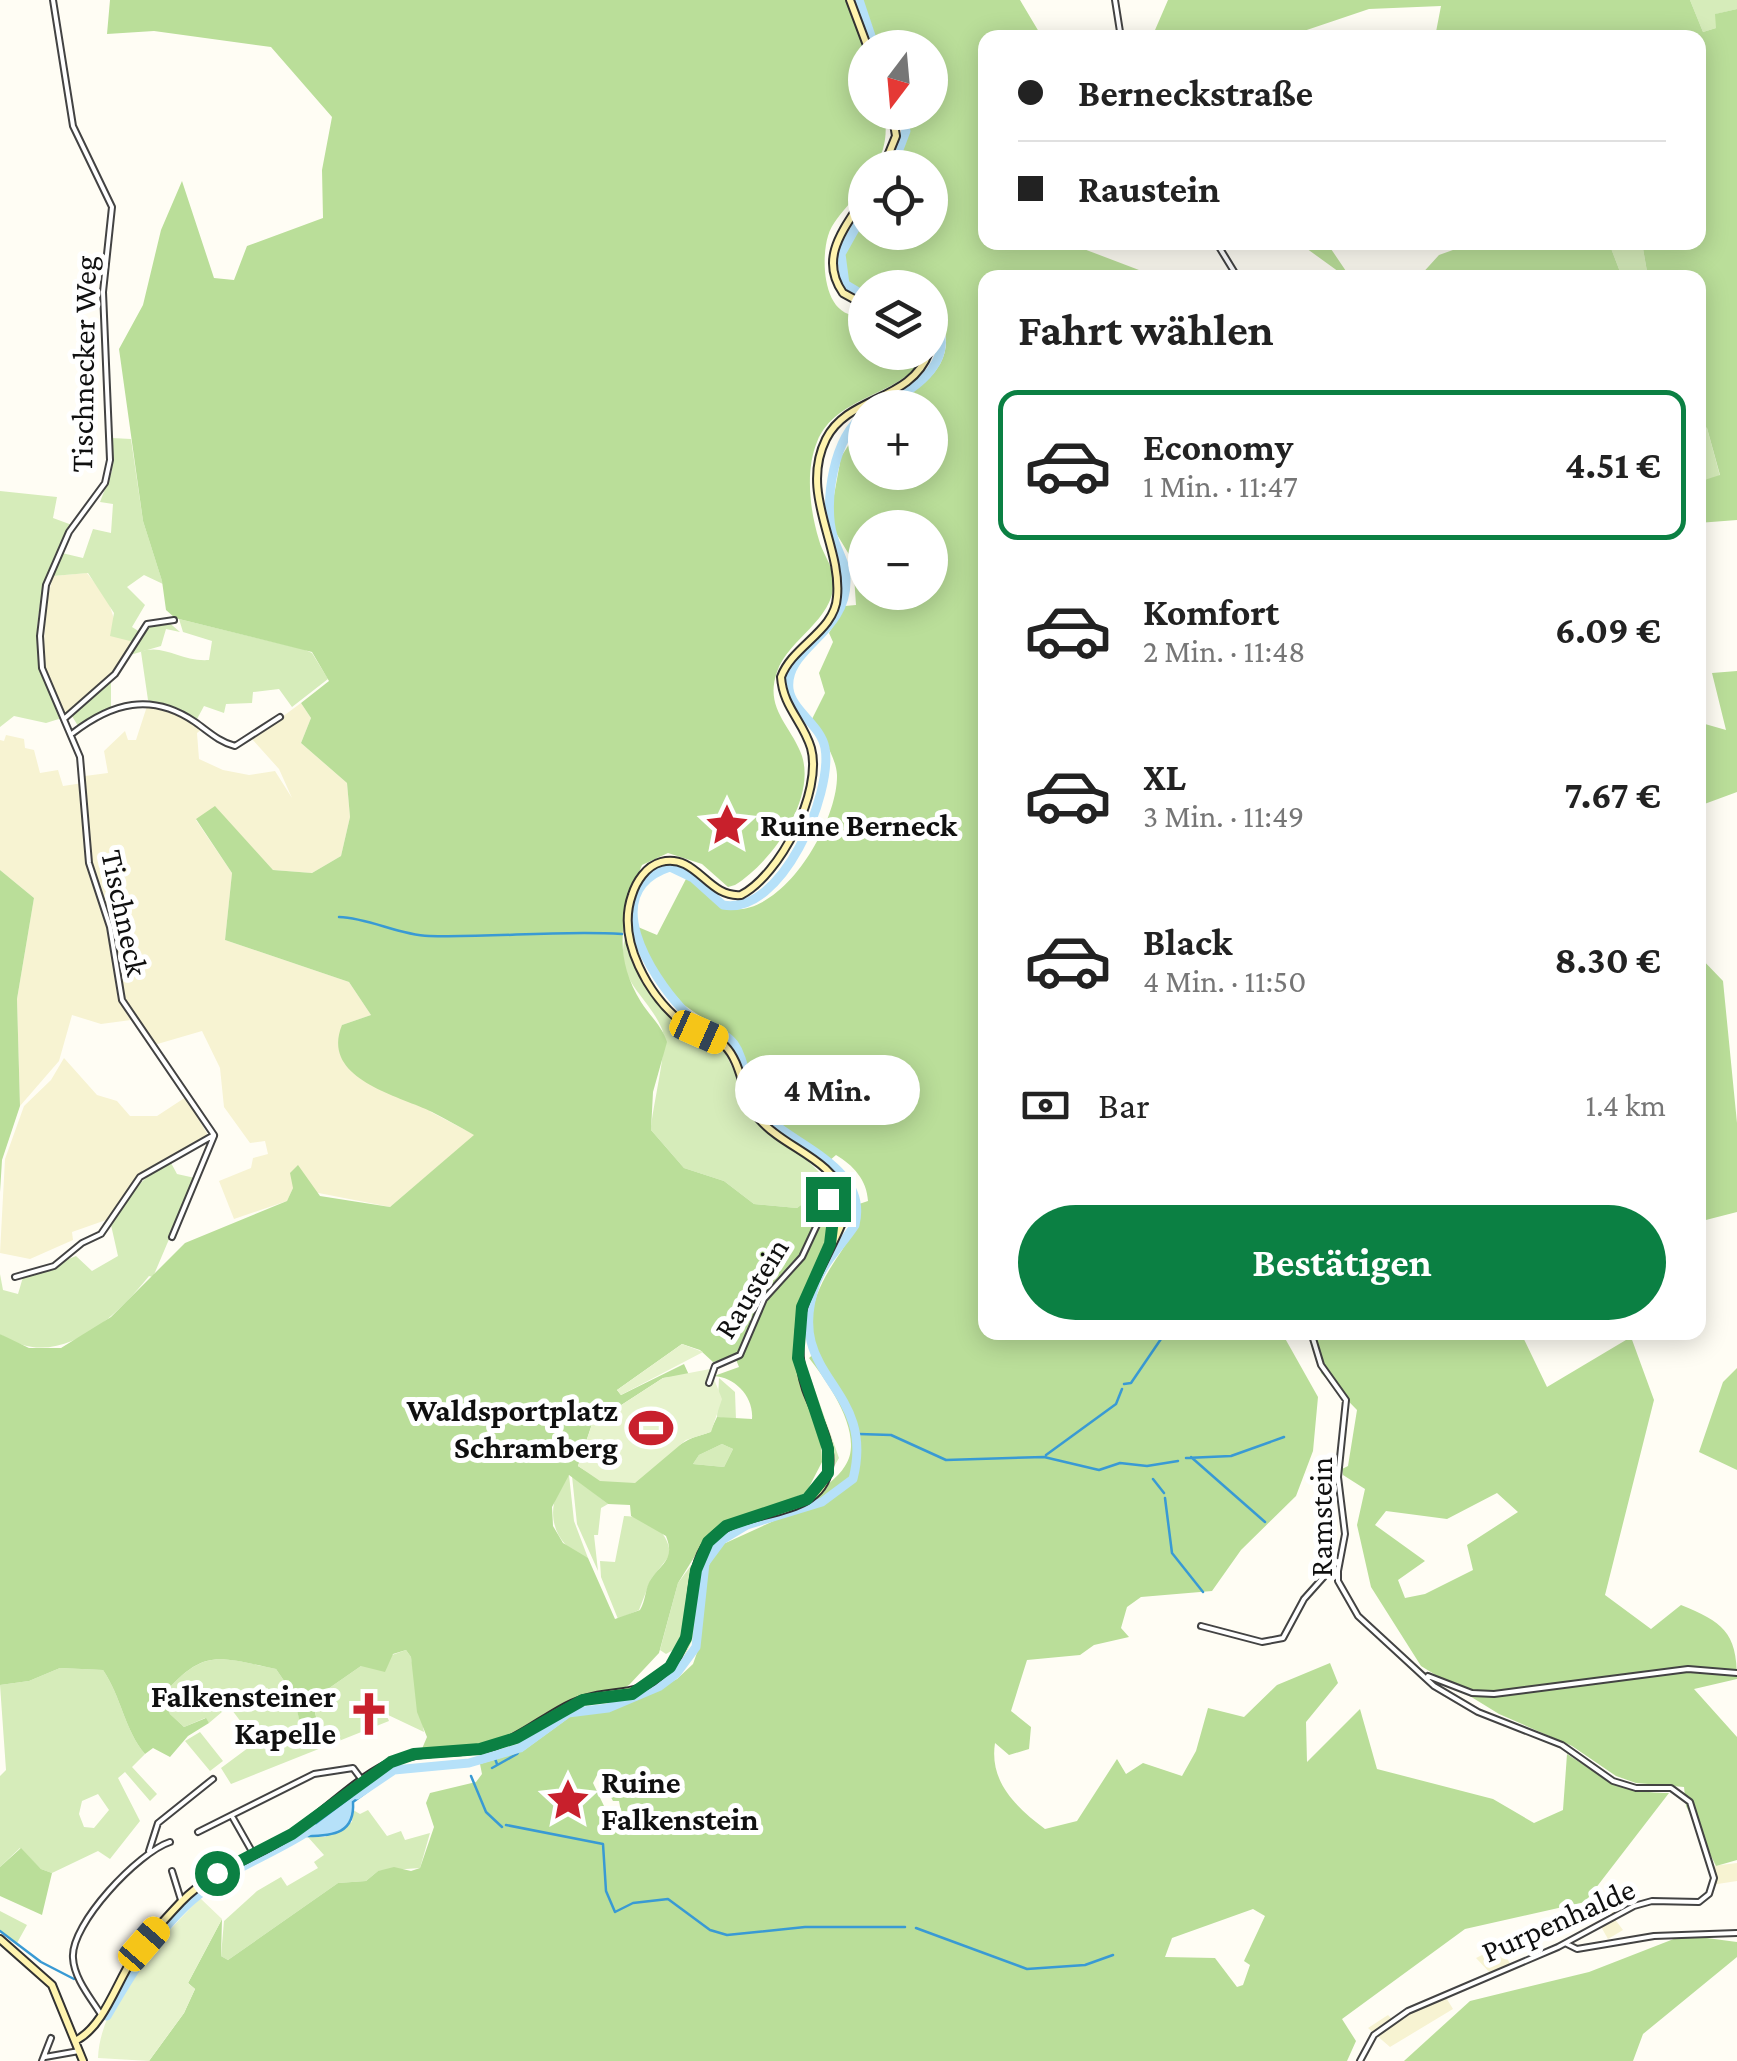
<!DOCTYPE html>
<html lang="de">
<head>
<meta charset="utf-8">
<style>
  body { margin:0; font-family:"Crimson Pro",serif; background:#f2f2f2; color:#222; height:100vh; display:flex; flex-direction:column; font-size:38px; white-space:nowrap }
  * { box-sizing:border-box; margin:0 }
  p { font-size:32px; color:#767676 }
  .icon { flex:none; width:55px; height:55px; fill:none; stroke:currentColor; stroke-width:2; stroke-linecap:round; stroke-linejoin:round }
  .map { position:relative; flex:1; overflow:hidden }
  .panel { position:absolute; left:978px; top:270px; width:728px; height:1070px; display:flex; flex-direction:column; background:#fff; border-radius:20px; box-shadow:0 5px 25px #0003 }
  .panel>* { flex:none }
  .banner { position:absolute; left:978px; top:30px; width:728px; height:220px; border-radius:20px; box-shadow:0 5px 25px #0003; display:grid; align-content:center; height:220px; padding:0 40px; background:#fff }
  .needle { width:65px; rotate:196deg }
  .buttons { position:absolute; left:848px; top:30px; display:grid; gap:20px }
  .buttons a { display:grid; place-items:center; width:100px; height:100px; border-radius:50%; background:#fff; box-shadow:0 5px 25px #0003; font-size:50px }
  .end { position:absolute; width:45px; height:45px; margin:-22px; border:12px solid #0b8043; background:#fff; box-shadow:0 0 0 5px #fff }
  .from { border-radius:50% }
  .bubble { position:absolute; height:70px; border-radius:35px; background:#fff; box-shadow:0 5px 25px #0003; font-size:32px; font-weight:700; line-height:70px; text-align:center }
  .car { position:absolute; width:30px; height:60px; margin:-30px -15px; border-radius:12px; box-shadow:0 0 8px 2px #0007; background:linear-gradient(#f5c518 24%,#345 0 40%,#f5c518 0 76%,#345 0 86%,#f5c518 0) }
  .banner b { display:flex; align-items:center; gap:35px; height:95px; font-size:38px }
  .banner b+b { border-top:2px solid #e0e0e0 }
  .banner i { width:25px; height:25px; background:#222 }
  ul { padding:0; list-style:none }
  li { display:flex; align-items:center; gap:30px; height:150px; margin:0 20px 15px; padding:0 20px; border:5px solid transparent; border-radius:20px }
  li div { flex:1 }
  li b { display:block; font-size:38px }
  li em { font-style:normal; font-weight:700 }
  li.selected { border-color:#0b8043 }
  li>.icon { width:90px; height:90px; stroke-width:1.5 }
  h2 { padding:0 40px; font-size:45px; line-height:120px }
  .pay { display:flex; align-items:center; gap:25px; height:110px; padding:0 40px; font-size:38px }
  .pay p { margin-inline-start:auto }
  .cta { display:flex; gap:20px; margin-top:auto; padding:20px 40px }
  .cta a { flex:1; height:115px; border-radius:60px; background:#0b8043; color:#fff; font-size:40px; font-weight:700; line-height:115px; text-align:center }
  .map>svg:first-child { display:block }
  .farmland { fill:#f7f3d2 }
  .green { fill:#d6ecba; fill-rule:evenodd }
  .forest { fill:#bade99; fill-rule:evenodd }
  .pitch { fill:#e7f3cd }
  .water { fill:#b6e1f9; stroke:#399ad4; stroke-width:2.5 }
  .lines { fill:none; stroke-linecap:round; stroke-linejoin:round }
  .stream { stroke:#399ad4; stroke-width:2.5 }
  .river { stroke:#b6e1f9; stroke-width:9 }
  .minor-casing { stroke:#434343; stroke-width:8 }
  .secondary-casing { stroke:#323232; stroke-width:10 }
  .minor { stroke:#fff; stroke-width:4 }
  .secondary { stroke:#fff4af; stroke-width:6 }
  .route { stroke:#0b8043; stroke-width:12 }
  .labels { text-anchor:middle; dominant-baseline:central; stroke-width:10; stroke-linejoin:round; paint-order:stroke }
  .street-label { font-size:32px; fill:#101010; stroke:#fff }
  .poi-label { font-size:32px; font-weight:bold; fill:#101010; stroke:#fff; text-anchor:start }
</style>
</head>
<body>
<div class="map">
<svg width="1737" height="2061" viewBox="0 0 1737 2061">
  <rect width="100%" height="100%" fill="#fffdf4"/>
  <path class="farmland" d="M87,573L108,600L115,622L134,642L111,678L65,715L43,667L46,604L53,576Z
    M148,703L162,705L202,729L197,733L199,759L223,770L249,775L275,771L292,798L279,769L252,739L301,703L311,718L301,743L347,783L350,817L341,856L312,873L273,870L215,807L196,820L232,873L225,940L349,982L371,1015L342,1025L431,1112L475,1135L390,1207L293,1188L287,1201L234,1219L219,1181L251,1168L253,1158L268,1154L265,1141L250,1143L224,1107L220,1068L202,1031L154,1045L123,1000L115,942L90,863L85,776L108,773L104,751L125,731L128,740H136Z
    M6,735L24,739L25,748L34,750L40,773L58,770L63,786L83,783L89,875L107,928L118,1000L131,1020L101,1024L72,1015L59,1061L20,1106L17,999L34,898L0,870V740L4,741Z
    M64,1058L97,1095L117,1101L130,1116H157L186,1097L209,1137L148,1168L109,1219L72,1232L73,1240L30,1259L0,1253L5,1159L24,1106L51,1080Z
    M1737,1863V1881L1711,1885L1712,1866Z
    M1625,1889L1634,1906L1614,1918L1623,1930L1608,1939L1600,1925L1612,1918L1604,1898Z
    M1500,1946L1512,1967L1492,1975L1476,1958Z
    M1445,1996L1453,2009L1390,2047L1368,2028L1388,2015L1394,2021Z"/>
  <path class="green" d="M1690,0H1737V9L1716,14V28L1703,32Z
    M1609,243H1642L1648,277H1622Z
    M1698,424L1707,428L1720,476L1698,482Z
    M112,438L131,439L143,521L163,584L144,575L127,587L145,605L132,627L140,632L134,642L110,636L114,613L88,573L53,576L62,553L83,558L93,529L111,533L113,504L100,502L112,471Z
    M0,491L57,497L53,518L72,525C46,560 30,624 40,668C44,685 54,702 62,718L46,723L14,716L0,727Z
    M179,619L303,649L312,653L328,679L292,707L279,689L253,692L252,703L226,704L224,713L204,706L197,719L192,718L148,700L141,652C163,643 180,662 209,660L212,641L183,632Z
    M166,620L180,632L166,629L161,646L130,655L147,625Z
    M111,682V707L78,726L72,716Z
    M625,938L640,975L667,1012L725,1052L758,1123L797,1150L837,1190L822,1189L797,1208L754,1204L724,1181L684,1168L651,1130C652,1107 669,1044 662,1029C647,994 614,980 625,938Z
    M170,1161L177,1174L195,1178L153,1277L149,1276C114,1320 56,1373 0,1334V1274L3,1290L18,1294L23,1277L76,1256L92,1271L118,1256L111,1225C127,1196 141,1178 170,1161Z
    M719,1378L735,1392L736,1420L717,1417Z
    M811,1379L839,1458L832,1470L827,1436L807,1381Z
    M722,1444L733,1449L724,1467L693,1464L699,1455Z
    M569,1475L574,1521L588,1558C550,1547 542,1503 569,1475Z
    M572,1476L608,1504L601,1508L598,1535H594L598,1571L577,1524Z
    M624,1516C648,1516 669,1531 670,1555L651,1579L639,1610L618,1619L601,1577L600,1561L615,1562Z
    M695,1560L680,1646L666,1654L660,1650L678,1583Z
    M698,1580C703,1623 692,1660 656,1685L682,1657Z
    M406,1650L411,1657L424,1732L386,1714L389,1721L231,1784L221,1768L256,1742L229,1706L209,1723L205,1718L184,1727L170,1714L162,1696C204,1647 219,1657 276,1669L293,1694L301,1726L318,1724L312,1700L361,1666Z
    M60,1668L103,1670C121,1696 125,1731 145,1754L132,1767L157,1794L150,1801L125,1772L118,1778L140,1821L110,1859L98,1851L52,1873L41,1869L20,1848L0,1867V1776L6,1770L0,1685L29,1681ZM98,1794L109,1810L94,1828L84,1827L79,1814L82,1801Z
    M200,1732L223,1761L210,1771L185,1741Z
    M353,1810L360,1814L368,1810L387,1836L401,1831L405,1840L430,1833L420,1868L378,1871L366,1881L338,1883L228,1960L221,1956L224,1921L257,1891L281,1877L287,1886L318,1868L314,1862L324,1855L307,1836L325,1837L352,1822Z
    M0,1911L27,1925L17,1943L0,1930Z"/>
  <path class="forest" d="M110,0H846L865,49V112L884,113C888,132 885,151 875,167L865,168C865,198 836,210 828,236C820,262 824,324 865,314V352L927,353C902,398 837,393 817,442C805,471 810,511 819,540C822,552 831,563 833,576C839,618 789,637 777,672C764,709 791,725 802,756C816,800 771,863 735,885L728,887L702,864L668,853L642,865C621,914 612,955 641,1002C650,1016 662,1026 667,1042L653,1092L651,1130L684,1168L724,1181L754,1204L797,1208L822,1189L837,1190C849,1208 842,1221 832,1238L829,1232L798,1312V1374L821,1438L822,1462L806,1493L735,1520L705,1540L678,1583L659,1653L629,1685L617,1692L581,1697L495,1744L421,1751L427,1737L417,1712L411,1657L406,1650L393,1654L385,1672L361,1666L312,1700L318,1725L301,1727L293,1694L276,1669C218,1657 204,1647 162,1696L170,1714L184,1727L206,1718L209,1723L188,1736L170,1757L153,1748L145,1754C125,1731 121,1696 103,1670L60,1668L29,1681L0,1685V1334L29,1348H61L111,1317L185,1243L287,1201L293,1188L290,1173L298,1165L320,1196L390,1207L474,1135C460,1127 446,1119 432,1112C397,1095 320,1079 342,1025L371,1015L349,982L225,940L232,873L196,819L215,806L273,870L312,873L341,856L350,817L347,783L301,743L311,718L301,703L329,681L312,652L175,618L166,610L162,581L143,521L119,349L143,305L161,230L182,181L214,278L234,280L247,246L323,218L322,170L332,117L271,47L154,31L107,34ZM682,1344L700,1350L713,1362L735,1357L739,1367L714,1376C735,1377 754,1397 752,1419L717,1417L710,1432C703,1435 695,1436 688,1440C644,1463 631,1501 578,1466L592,1424L663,1378L689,1375L684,1364L621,1395L617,1390ZM722,1444L733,1449L724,1467L693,1464L699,1455ZM569,1475L608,1504L630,1505L631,1516L666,1536C675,1559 663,1562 651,1579C645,1588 646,1600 640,1610L615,1619L588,1558L563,1543L553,1526L552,1507Z
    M862,0H1020L1042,37L985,38V242L1068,243L1139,270L1185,272L1189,277L985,278V1332L1282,1333L1318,1397L1313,1451L1296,1496L1241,1550L1212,1591L1141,1597L1127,1607L1121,1628L1129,1637L1094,1645L1080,1655L1027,1660L1011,1711L1031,1727L1029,1749L1009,1755L995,1743C989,1782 1016,1807 1045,1829L1077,1821L1117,1759L1126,1774L1143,1763L1182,1776L1196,1751L1208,1708L1244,1717L1277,1685L1330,1663L1338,1683L1306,1722L1307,1762L1360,1709L1377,1769L1493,1799L1534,1823L1563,1810L1567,1754C1606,1779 1621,1793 1669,1793L1585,1902L1465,1929L1342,2019L1356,2041L1347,2061H149L184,2013L195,1989L188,1983L222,1919L221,1956L228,1960L338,1883L366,1881L378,1871L394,1867L411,1871L420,1868L434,1827L426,1803L430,1793L476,1782L482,1774L480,1764L523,1751L578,1711L616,1708L677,1679L693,1664L699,1647L706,1571L719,1546L813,1503L811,1499C822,1488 838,1478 845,1466C866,1435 827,1381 809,1358L816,1352C794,1281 863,1247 859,1204L868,1201C867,1180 853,1165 836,1155L829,1161L765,1114L751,1091L736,1041L684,1005L645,961V947L636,935L638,927L657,935L687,877C701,885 712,907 730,909C784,916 838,822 837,775C836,756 821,736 812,719L825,693L819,673L833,642L829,633L845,606L856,605L853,561L833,528V501L841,457L865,419V472H930V408L885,407C914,393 953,370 945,331C942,313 930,307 930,288L855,291C832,264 849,240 865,215V232H930V168L895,167C905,148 909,134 903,113L930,112V48L877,47ZM865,528H930V592H865ZM598,1773L613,1801H619L621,1812L614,1814L604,1806L593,1783ZM1253,1909L1265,1916L1244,1961L1250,1965L1243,1985L1237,1987L1215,1958L1165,1957L1172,1938Z
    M1168,0H1690L1703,32L1716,28L1715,14L1737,9V520L1698,523V482L1720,475L1707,428L1698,424V278L1648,277L1642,243L1698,242V38L1435,37L1441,6L1369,9L1286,37H1152Z
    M1475,242L1609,243L1622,277H1419L1439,255Z
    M1299,243H1327L1350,277H1346Z
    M1737,671V792L1699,806L1698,859V722L1726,730L1712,673Z
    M0,870L34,898L17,999L20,1106L2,1160L0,1192Z
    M1698,955L1723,981L1737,1123V1212L1698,1222Z
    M1314,1333H1521L1547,1387L1631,1337L1654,1400L1605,1595L1651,1629L1681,1605C1722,1622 1737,1631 1737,1679L1694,1689L1737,1737V1860L1716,1866L1686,1806L1684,1787L1636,1783L1616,1776L1572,1746L1499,1714L1421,1666L1371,1587L1357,1525L1365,1489L1343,1475L1342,1469L1348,1466L1357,1410L1321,1373ZM1497,1493L1518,1512L1467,1545L1473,1570L1425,1594L1405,1598L1398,1580L1425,1561L1375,1525L1386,1511L1447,1519Z
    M1737,1368V1470L1699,1452L1723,1382Z
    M21,1848L41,1869L52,1873L42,1915L0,1896V1867Z
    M1684,1935L1737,1942V1957L1643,2034L1633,2061H1404L1470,2001L1589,1972Z"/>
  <path class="pitch" d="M682,1344L703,1352L621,1395L617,1390Z
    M710,1369L722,1399L711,1432L686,1440L635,1483L600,1481L578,1466L592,1424L663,1378Z
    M200,1898L222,1919L188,1983L195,1989L184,2013L149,2061L98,2058C100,1999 162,1938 200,1898Z"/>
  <path class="water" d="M364,1787L369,1790L353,1802C355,1833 334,1836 307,1836L304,1832Z"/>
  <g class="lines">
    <path class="stream" d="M339,917C370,918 398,935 429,936C493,938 557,930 622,934
      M1166,1333V1332
      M1124,1384L1131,1383L1163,1336
      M859,1434L891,1435L946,1460L1044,1457L1099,1470L1120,1463L1147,1466L1178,1461
      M1046,1455L1116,1404L1122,1389
      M1191,1457L1265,1522
      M1186,1458L1231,1456L1284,1437
      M1153,1479L1164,1493
      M1165,1498L1172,1553L1203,1592
      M494,1756L497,1764
      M492,1768L517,1754L521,1748
      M471,1776L486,1812L502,1827
      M506,1825L603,1844L606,1891L615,1912L633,1903L668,1899L710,1930L727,1935L805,1927H905
      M916,1928L1027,1969L1085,1965L1113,1955
      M0,1931L41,1962L74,1979"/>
    <path class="river" d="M859,0L875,48
      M892,168L906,131L900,112
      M865,211L841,254L845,284L865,296
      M878,408C917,389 963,358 930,312
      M357,1795L394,1770L469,1763L520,1748L568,1713L608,1708L660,1686L676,1674L696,1647L705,1563L722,1540L747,1525L822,1502L853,1479C877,1384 782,1379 816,1283C825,1260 842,1245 855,1225C870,1163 785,1145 758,1108C744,1089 747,1062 734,1044C722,1028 697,1025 683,1010C651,976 596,891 670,867L693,878L723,905C782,916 833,793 825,748C821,725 792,711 789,689C784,648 848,634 846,579C846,562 837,551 833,536C823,504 834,433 865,415
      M107,2016C136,1966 167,1914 216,1882C247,1862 282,1849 313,1828"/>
    <g class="minor-casing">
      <path id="minor" d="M53,0L73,126L112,207L103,292L110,460L105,483L69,532L46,585L40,636L42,668L80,757L89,863L110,927L122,1000L214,1135
        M1115,0L1121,38
        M1216,242L1238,278
        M65,718L115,674L147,624L174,620
        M73,733C112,703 151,692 195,722C208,731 219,742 235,746L280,717
        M172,1237L214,1136
        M15,1277L54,1266L82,1243L101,1234L140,1177L214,1135
        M1311,1332L1321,1365L1346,1400L1338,1477L1345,1534L1338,1571V1581L1358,1616L1434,1686L1478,1712L1562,1745L1613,1781L1636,1788H1671L1690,1802L1714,1878L1709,1894L1699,1902L1652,1901L1634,1906L1558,1947L1408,2011L1374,2035L1360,2061
        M709,1383L715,1366L740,1355L764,1299L802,1257L830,1197L835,1202L831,1244
        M1201,1626L1262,1642L1283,1638L1304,1599L1338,1561
        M1428,1676L1472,1693L1494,1694L1688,1669L1737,1673
        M233,1818L254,1855
        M198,1832L314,1774L353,1768L362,1780
        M149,1851L158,1823L213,1779
        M172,1871L181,1900
        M1567,1944L1577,1949L1654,1936L1737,1933
        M100,2013C90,1997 74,1978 73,1958C70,1924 139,1852 170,1842
        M45,2057L79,2051
        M42,2061L51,2038"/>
    </g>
    <g class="secondary-casing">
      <path id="secondary" d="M850,0L868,48
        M883,168L896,136L892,112
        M865,196C845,228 818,257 843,293L865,305
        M0,1939L52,1985L83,2061
        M77,2040C104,2025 116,1984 133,1958C147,1938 164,1920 181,1902C212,1870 253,1859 290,1835C323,1814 351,1783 386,1765C417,1748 452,1755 485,1748C523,1740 548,1711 584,1699C620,1688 636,1700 667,1669C703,1635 680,1578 709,1541C737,1505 820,1524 829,1468C833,1441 815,1414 806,1389C798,1365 798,1342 801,1317C806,1284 853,1219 846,1199C832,1158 786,1149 760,1120C742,1099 743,1064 725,1046C714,1035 696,1033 684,1024C649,997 616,940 632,895C636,882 646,866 661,862C697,853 707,898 741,895C780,875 823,791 811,748C803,721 783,707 781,677C792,646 835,631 837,597C842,545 799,494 826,439C848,395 911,402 929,352"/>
    </g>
    <use href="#minor" class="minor"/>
    <use href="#secondary" class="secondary"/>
  </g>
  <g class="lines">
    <path class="route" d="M217,1873L292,1834L391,1762L414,1754L480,1749L516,1738L583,1700L632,1694L670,1667L686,1638L696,1570L708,1542L726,1526L807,1499L828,1473V1449L798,1358L802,1307L830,1244L835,1202L828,1199"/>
  </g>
  <defs>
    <g id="sight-bare" transform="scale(3.45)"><path d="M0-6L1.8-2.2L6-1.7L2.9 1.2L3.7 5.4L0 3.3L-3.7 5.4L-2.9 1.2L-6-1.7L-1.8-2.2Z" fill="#c8202c" stroke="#fff" stroke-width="2.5" paint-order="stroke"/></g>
    <g id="stadium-bare" transform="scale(3.45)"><path d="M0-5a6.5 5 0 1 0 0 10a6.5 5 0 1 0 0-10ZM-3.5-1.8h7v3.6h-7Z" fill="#c8202c" stroke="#fff" stroke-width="2.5" paint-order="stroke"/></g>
    <g id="church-bare" transform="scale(3.45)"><path d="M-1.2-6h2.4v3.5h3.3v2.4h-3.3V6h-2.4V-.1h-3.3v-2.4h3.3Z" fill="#c8202c" stroke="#fff" stroke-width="2.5" paint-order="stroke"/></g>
  </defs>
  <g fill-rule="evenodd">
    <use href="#sight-bare" x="727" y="825"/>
    <use href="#stadium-bare" x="651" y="1428"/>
    <use href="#church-bare" x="369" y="1714"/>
    <use href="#sight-bare" x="568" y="1800"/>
  </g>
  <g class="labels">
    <g class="street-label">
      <text transform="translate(83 364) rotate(-89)">Tischnecker Weg</text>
      <text transform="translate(125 913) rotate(78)">Tischneck</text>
      <text transform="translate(751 1288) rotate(-58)">Raustein</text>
      <text transform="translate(1321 1517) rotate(-90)">Ramstein</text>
      <text transform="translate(1558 1920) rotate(-24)">Purpenhalde</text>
    </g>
    <g class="poi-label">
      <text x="760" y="825">Ruine Berneck</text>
      <text x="618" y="1410" text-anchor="end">Waldsportplatz<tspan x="618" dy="37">Schramberg</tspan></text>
      <text x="336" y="1696" text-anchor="end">Falkensteiner<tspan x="336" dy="37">Kapelle</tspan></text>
      <text x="601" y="1782">Ruine<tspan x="601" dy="37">Falkenstein</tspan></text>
    </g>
  </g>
</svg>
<div class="buttons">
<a><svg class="needle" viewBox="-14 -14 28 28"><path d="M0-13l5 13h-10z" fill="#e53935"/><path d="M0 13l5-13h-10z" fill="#767676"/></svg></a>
<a><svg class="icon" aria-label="locate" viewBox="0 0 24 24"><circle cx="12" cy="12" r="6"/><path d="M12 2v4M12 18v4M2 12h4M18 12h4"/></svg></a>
<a><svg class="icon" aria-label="layers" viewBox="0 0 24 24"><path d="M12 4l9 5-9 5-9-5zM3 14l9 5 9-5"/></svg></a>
<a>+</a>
<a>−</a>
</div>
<i class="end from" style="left:217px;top:1873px"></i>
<i class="end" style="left:828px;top:1199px"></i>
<div class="bubble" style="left:735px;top:1055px;width:185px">4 Min.</div>
<i class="car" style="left:699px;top:1032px;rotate:114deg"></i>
<i class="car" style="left:144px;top:1944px;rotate:41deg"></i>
<div class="banner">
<b><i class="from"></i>Berneckstraße</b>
<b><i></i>Raustein</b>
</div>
<section class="panel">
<h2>Fahrt wählen</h2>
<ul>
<li class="selected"><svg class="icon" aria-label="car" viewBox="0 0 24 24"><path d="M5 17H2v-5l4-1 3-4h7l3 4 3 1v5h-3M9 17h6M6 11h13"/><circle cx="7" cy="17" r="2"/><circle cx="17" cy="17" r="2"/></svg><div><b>Economy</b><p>1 Min. · 11:47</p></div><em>4.51 €</em></li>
<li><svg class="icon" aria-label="car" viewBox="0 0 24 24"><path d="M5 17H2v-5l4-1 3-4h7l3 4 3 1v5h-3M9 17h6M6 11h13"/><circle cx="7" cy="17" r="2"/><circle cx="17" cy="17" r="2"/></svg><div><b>Komfort</b><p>2 Min. · 11:48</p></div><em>6.09 €</em></li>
<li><svg class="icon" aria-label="car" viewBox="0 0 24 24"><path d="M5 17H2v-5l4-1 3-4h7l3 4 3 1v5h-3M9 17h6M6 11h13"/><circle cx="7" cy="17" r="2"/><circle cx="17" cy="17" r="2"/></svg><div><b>XL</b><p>3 Min. · 11:49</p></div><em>7.67 €</em></li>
<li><svg class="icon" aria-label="car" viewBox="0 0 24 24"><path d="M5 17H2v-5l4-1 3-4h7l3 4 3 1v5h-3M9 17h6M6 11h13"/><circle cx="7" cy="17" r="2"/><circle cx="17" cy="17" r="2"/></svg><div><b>Black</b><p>4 Min. · 11:50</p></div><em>8.30 €</em></li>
</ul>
<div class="pay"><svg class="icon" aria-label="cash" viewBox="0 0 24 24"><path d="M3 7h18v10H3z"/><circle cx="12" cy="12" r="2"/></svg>Bar<p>1.4 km</p></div>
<div class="cta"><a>Bestätigen</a></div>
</section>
</div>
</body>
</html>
